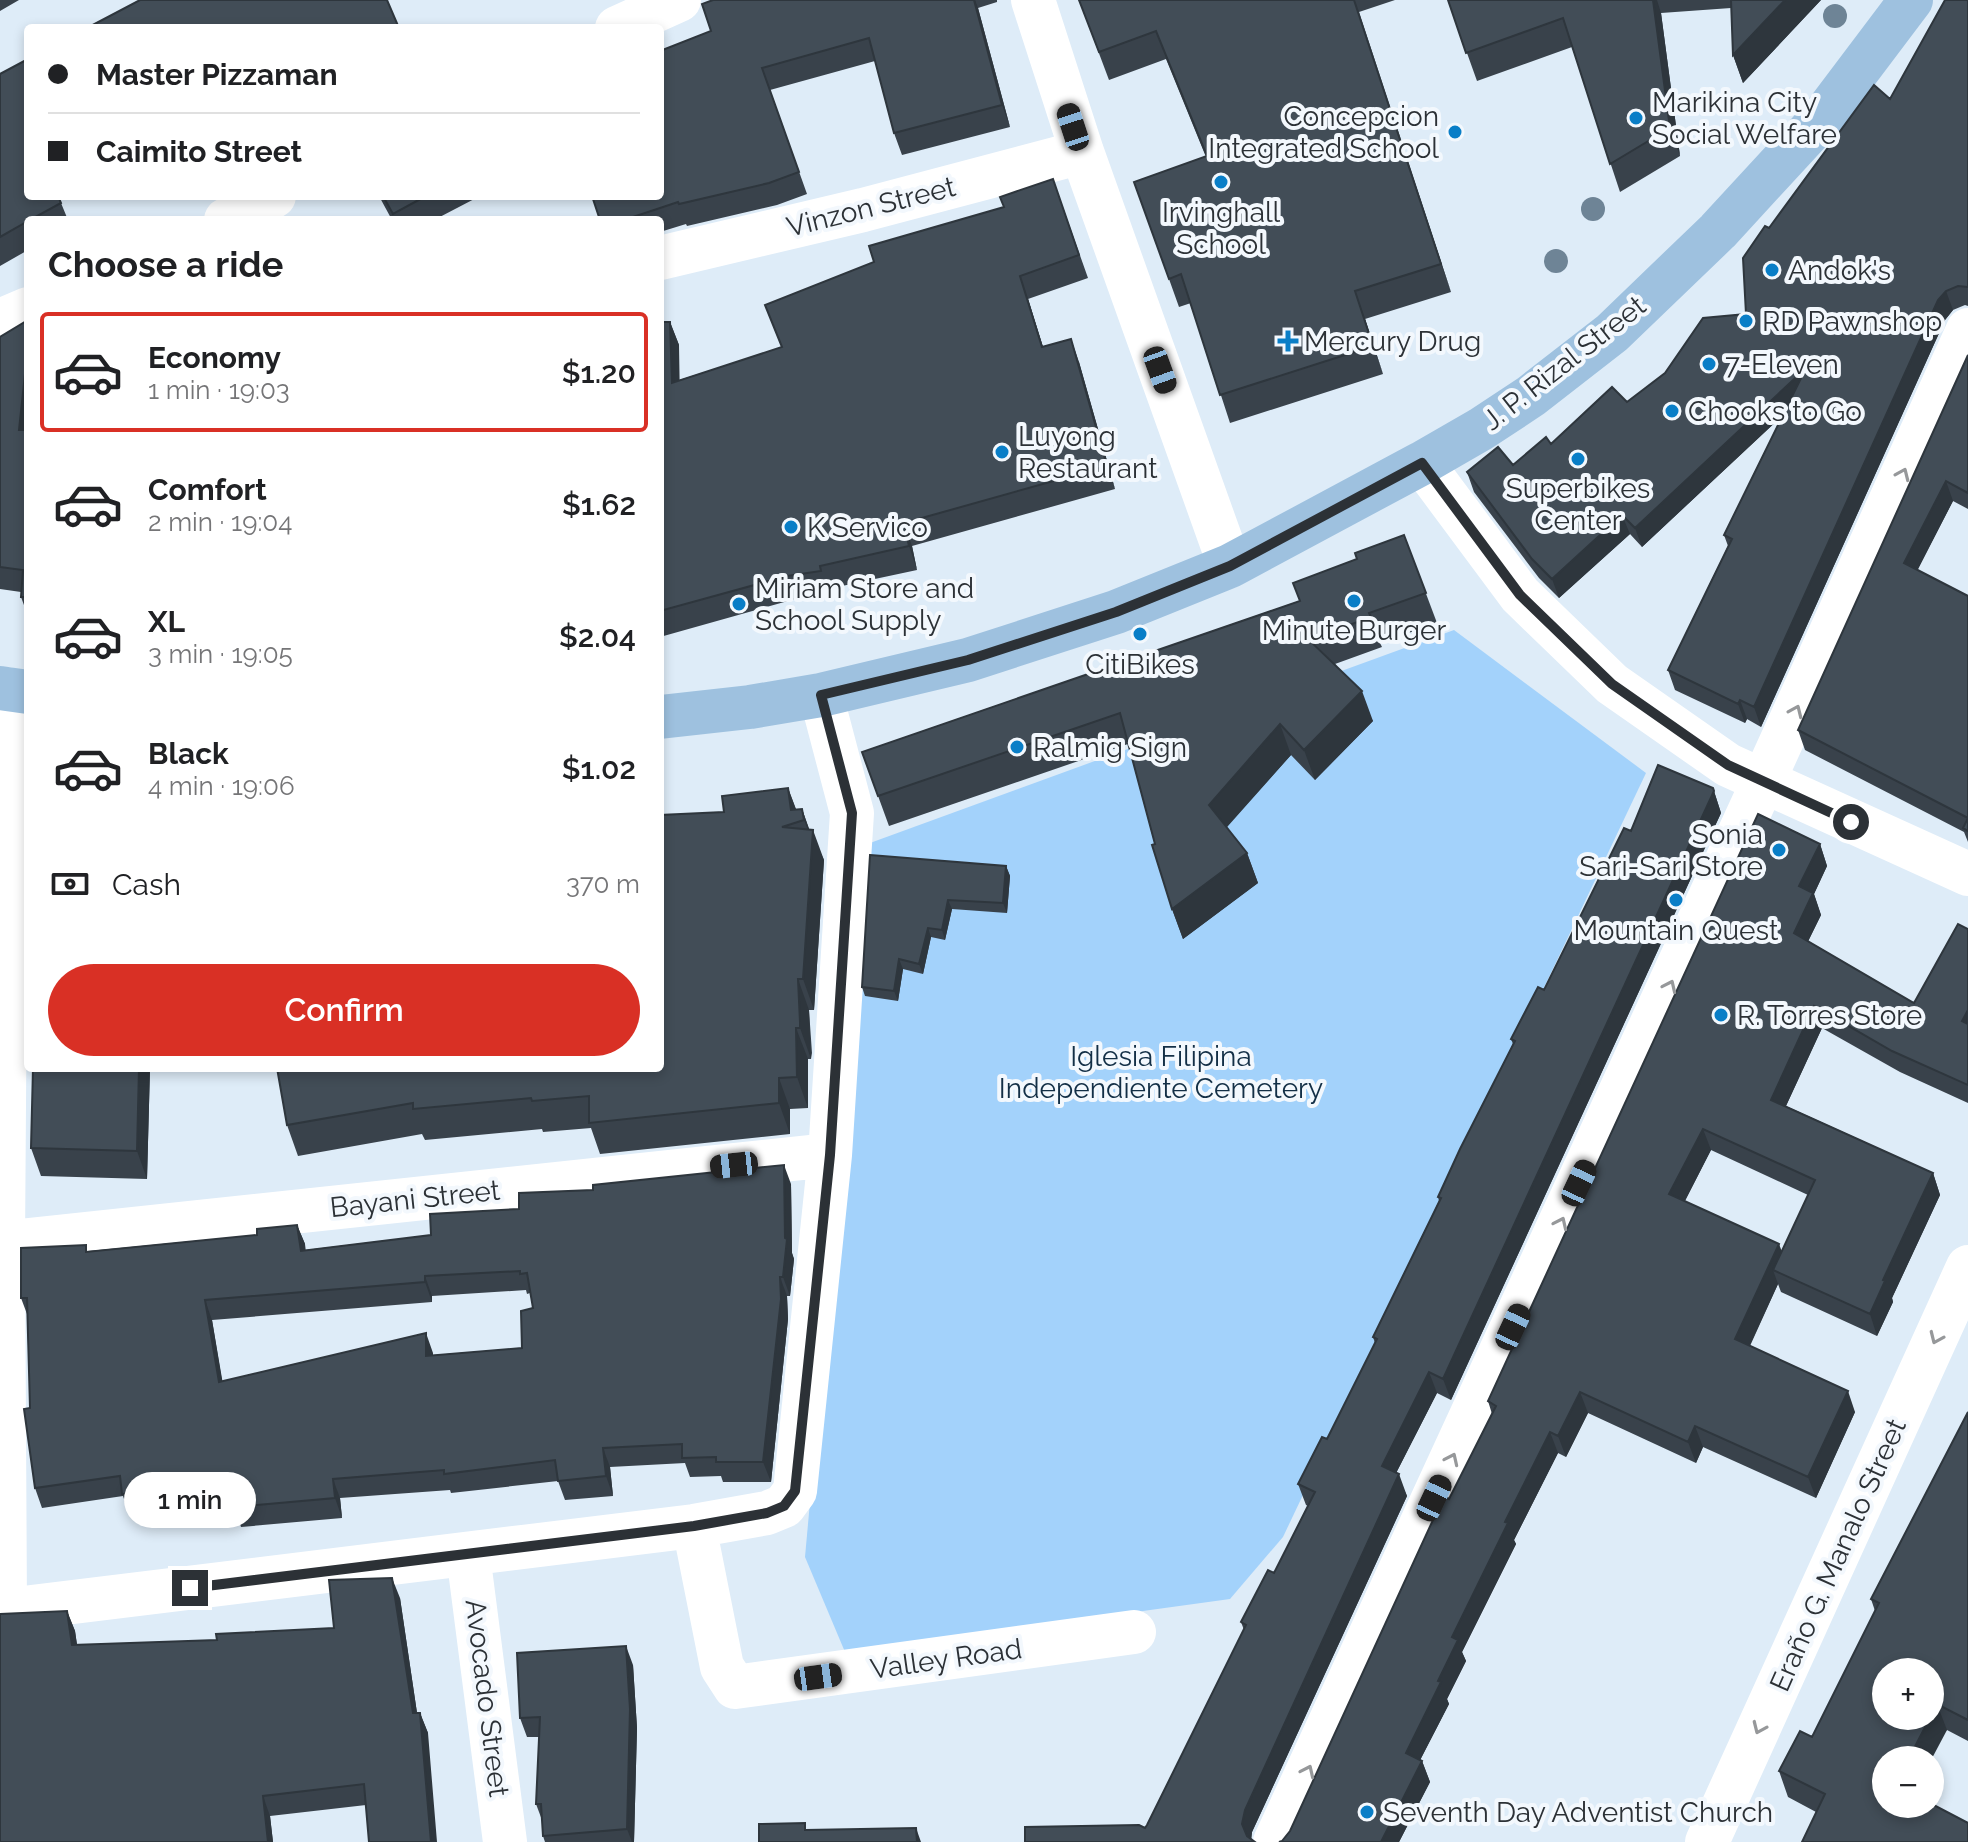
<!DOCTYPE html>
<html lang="en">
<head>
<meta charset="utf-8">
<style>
  body { margin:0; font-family:Raleway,sans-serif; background:#f6f6f6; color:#202124; height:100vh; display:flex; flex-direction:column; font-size:30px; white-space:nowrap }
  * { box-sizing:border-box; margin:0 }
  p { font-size:26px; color:#757577 }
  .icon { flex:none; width:44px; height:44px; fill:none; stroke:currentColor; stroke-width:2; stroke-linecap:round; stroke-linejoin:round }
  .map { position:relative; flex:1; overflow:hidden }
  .panel { position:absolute; left:24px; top:216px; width:640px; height:856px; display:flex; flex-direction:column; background:#fff; border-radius:8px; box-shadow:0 4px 12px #0003 }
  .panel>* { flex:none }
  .guide { position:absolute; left:24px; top:24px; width:640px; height:176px; border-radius:8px; box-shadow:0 4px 12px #0003; display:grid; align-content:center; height:176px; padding:0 24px; background:#fff }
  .buttons { position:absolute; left:1872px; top:1658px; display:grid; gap:16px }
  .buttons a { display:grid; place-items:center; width:72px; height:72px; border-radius:50%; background:#fff; box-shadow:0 4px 12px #0003; font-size:40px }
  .end { position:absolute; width:36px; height:36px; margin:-18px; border:10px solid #2c3136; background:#fff; box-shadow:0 0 0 4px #fff }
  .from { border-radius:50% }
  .bubble { position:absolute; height:56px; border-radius:28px; background:#fff; box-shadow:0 4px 12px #0003; font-size:26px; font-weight:600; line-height:56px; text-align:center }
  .car { position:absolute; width:24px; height:48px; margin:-24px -12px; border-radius:10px; box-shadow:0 0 6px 2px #0007; background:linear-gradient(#222 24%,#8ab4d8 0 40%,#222 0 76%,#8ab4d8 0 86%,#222 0) }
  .guide b { display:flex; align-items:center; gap:28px; height:76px; font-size:30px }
  .guide b+b { border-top:2px solid #e0e0e0 }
  .guide i { width:20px; height:20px; background:#202124 }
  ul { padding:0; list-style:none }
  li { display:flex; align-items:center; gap:24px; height:120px; margin:0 16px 12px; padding:0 8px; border:4px solid transparent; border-radius:8px }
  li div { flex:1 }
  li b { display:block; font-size:30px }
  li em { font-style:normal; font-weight:600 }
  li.selected { border-color:#d93025 }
  li>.icon { width:72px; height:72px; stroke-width:1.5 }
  h2 { padding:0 24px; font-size:36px; line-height:96px }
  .pay { display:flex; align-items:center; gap:20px; height:88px; padding:0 24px; font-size:30px }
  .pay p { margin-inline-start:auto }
  .cta { display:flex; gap:16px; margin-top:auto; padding:16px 24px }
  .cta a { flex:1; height:92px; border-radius:48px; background:#d93025; color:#fff; font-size:32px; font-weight:600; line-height:92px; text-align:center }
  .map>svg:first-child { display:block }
  .green { fill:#a3d2fb }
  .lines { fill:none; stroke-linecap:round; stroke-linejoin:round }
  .minor { stroke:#fff; stroke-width:44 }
  .major { stroke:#9ec1df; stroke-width:44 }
  .tree { fill:#6e8496 }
  .wall { fill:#39424b; fill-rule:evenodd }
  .shaded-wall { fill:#2e363d }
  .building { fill:#424d57; stroke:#2e363d; stroke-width:2; fill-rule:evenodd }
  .oneway { stroke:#96989a }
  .route { stroke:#2c3136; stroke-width:10 }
  .poi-dot { fill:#097ec7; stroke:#f3f8fd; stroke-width:3 }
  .labels { text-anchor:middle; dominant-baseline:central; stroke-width:8; stroke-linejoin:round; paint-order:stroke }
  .poi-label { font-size:28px; fill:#2c3136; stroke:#f3f8fd; text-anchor:start }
  .street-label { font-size:28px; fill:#2c3136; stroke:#f3f8fd }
  .park-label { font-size:28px; fill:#132f46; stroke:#f3f8fd }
</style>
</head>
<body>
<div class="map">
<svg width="1968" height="1842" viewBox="0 0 1968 1842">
  <rect width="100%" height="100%" fill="#deecf8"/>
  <path class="green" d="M1454,630L1646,773L1283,1537L1230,1599L845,1652L805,1557L870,843Z"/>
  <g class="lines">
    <path class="minor" d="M1033,0L1082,152L1230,566
      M617,28L679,0
      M226,220L274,196
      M660,258L863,210L1082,152
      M0,321L28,309
      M1422,463L1520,595L1612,684L1728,765L1968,874
      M0,1243L830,1155
      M694,1526L722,1667L735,1687L1134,1632
      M468,1554L505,1842
      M5,1610L3,1243L7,689
      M0,1611L694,1526L767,1513L784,1506L795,1491L830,1155L852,813L821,695
      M1275,1842L1763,782L1968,330
      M1707,1842L1968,1267"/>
    <path class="major" d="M0,688L28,692
      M660,717L750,707L821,695L968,660L1116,612L1230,566L1422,463L1481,429L1531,396L1612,333L1718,231L1822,118L1911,0"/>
  </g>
  <g class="tree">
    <circle cx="1835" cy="16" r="12"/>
    <circle cx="1593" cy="209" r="12"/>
    <circle cx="1556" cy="261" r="12"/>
  </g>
  <path class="wall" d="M0,0H19L0,11Z
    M713,0H997V2L978,8L1010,127L902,155L894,133L875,61L770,90L807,194L777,205L687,226L686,224L660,232V220H600L711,31Z
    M1079,0H1395L1359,12L1451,292L1365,319L1383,374L1230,423L1191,303L1179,307L1169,279L1206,157L1166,59L1109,80Z
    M1448,0H1821L1743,83L1733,55L1731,8L1661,13L1680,156L1620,192L1572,47L1477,81Z
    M1968,0V306L1965,305L1953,310L1945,320L1761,727L1747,719L1745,723L1675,690L1668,670L1728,546L1724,535L1782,416L1642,547L1630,534L1559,598L1539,578L1474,492L1467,472L1513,465L1627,402L1746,314L1769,228L1890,99Z
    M0,74L28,196L61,203L68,220H28V250L0,266Z
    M1053,179L1088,278L1028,299L1043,347L1079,362L1115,489L912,546L917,570L828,589L829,594L795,599L660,637V322H670L679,345V380L782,348L765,305L874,262L1004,207Z
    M379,196H480L434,220H392Z
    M28,320V616L21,597V592L0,589V337Z
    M1968,355V509L1953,501L1917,570L1968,596V842L1964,832L1805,750L1798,730Z
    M1404,535L1437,623L1380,643L1382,647L1335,664L1373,721L1315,780L1291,755L1226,827L1247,853L1258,883L1183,939L1172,909L1128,744L889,826L862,752L1299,601L1357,559Z
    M788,788L796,809H802L809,829L824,860L814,1010H809L812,1053L811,1059H808V1108L790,1109V1134L600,1154L591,1128L543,1132L542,1129L425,1140L422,1134L298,1156L287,1125L724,812Z
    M1713,788L1721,813L1451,1400L1437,1393L1396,1473L1407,1496L1252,1832L1251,1839L1145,1828L1147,1825L1244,1630L1241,1622L1274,1573L1308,1506L1306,1505L1298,1484L1327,1439L1375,1343L1373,1337L1439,1201L1438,1197L1513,1044L1511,1039L1544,990L1631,831Z
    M1820,844L1827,866L1814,894L1821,915L1808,941L1914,1003L1968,929V1103L1900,1072L1822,1028L1786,1106L1933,1173L1940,1195L1892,1298L1893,1302L1877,1336L1781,1292L1778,1284L1750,1346L1855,1412L1816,1498L1703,1447L1696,1463L1588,1413L1566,1457L1558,1453L1514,1540L1516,1544L1462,1652L1466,1661L1447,1699L1449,1704L1420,1760L1422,1761L1430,1782L1399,1842H1279L1282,1841L1290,1831L1449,1499L1492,1414L1488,1401ZM1711,1150L1808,1195L1782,1251L1685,1201Z
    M870,855L1006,866L1010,876L1007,913L952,909L945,940L931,937L923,974L903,969L898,1001L865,996L862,987Z
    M150,1068L147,1179L41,1176L31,1148Z
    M791,1184L792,1253L794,1259L790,1296H787L788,1319L771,1482H723L721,1476L690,1477L685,1463L610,1467L613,1496L565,1500L558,1481L451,1493L450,1490L340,1498L342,1518L241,1527L236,1511L129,1514L123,1496L42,1508L35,1488L30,1408L27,1314L21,1298L88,1251L257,1235L297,1225L305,1244V1250L431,1235L519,1209ZM526,1290L527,1294L530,1293L533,1308L522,1348L433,1355V1353L222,1381L212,1320L432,1302V1296Z
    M1968,1412V1741L1947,1730L1816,1812L1788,1797L1779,1771L1812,1737L1875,1611L1871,1599Z
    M400,1598L417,1713H420L428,1733L366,1805L270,1816L273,1842H0L67,1611L75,1631L77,1645L217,1640L334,1628Z
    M633,1665L637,1728L634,1842H545L543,1836L542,1820L536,1804L539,1737H527L520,1718Z"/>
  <path class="shaded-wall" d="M974,0H975L978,8L1010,127L1002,105Z
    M1354,0L1451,292L1441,264Z
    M1653,0H1657L1661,13L1680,156L1670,128Z
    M1785,0H1821L1743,83L1733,55Z
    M1020,276L1028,299L1050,370L1042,347Z
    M1355,291L1365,319L1383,374L1373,346Z
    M1946,291L1953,310L1945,320L1761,727L1754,707L1938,300Z
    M670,322L679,345L680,406L672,383Z
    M1071,339L1079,362L1115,489L1107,466Z
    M28,346V444L19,430Z
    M1806,368L1813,387L1642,547L1635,528Z
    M1946,481L1953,501L1911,583L1904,563Z
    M1622,515L1630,534L1559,598L1552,579Z
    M904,523L912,546L917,570L909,546Z
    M1362,691L1373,721L1315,780L1304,750Z
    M1740,700L1747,719L1745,723L1738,704Z
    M1280,724L1291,755L1220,835L1209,805Z
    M788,788L799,818L791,810Z
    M1713,788L1721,813L1451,1400L1443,1379Z
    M802,809L812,837L813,830L824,860L814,1010L803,979L812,841L804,820Z
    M1820,844L1827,866L1814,894L1821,915L1802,954L1794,933L1799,886Z
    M1247,853L1258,883L1183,939L1172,909Z
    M1006,866L1010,876L1007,913L1003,903Z
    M948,900L952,909L945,940L942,930Z
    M928,928L931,937L923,974L919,964Z
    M899,959L903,969L898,1001L894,991Z
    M798,979L809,1010L811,1059L800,1028Z
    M1814,1006L1822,1028L1779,1121L1771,1100Z
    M1968,1010V1037L1962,1021Z
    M796,1028L808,1059V1108L797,1077Z
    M139,1068H150L147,1179L137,1151Z
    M779,1078L790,1109V1134L779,1103Z
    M1703,1129L1711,1150L1677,1216L1669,1194Z
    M784,1165L791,1184L792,1253L794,1259L790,1296L783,1277L785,1238Z
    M1933,1173L1940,1195L1892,1298L1893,1302L1877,1336L1870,1314L1883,1280Z
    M297,1225L305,1244L308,1270L301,1251Z
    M1779,1244L1787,1265L1773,1270L1778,1284L1743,1360L1735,1339Z
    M425,1276L432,1296V1302L425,1282Z
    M780,1277L787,1296L788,1319L771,1482L763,1462Z
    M205,1300L212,1320L226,1402L219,1382Z
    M426,1333L433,1353V1375L426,1356Z
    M1429,1372L1437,1393L1389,1487L1382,1466Z
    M1848,1391L1855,1412L1816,1498L1808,1477Z
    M1580,1392L1588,1413L1566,1457L1558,1436Z
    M1695,1426L1703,1447L1696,1463L1688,1442Z
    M1550,1432L1558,1453L1514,1540L1516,1544L1462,1652L1466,1661L1447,1699L1449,1704L1413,1774L1406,1753L1438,1681L1452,1637L1505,1522Z
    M603,1448L610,1467L613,1496L606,1476Z
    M1399,1474L1407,1496L1252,1832L1251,1842L1242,1824L1245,1810Z
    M333,1479L340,1498L342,1518L335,1498Z
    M392,1578L400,1598L420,1733L413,1713Z
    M67,1611L75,1631L80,1665L72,1645Z
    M626,1646L633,1665L637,1728L634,1842H632L627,1829Z
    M1937,1704L1947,1730L1930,1762V1760H1908Z
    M420,1713L428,1733L437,1842H431Z
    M1422,1761L1430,1782L1399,1842H1381Z
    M263,1796L270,1816L273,1842H268Z
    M916,1828L921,1842H917Z"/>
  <path class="building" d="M140,0H387L399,28H87Z
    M713,0H974L1002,105L894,133L869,38L762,68L799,172L769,183L679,204L678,202L624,220H600L592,196H660V51L711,31L702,4Z
    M1079,0H1354L1441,264L1355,291L1373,346L1220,395L1181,274L1169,279L1134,182L1207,156L1156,31L1099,52Z
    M1448,0H1653L1670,128L1610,164L1563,18L1466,53Z
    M1731,0H1785L1733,55Z
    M1945,0H1968V287L1958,286L1946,291L1938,300L1754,707L1740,700L1738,704L1668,670L1732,539L1724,535L1806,368L1635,528L1622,515L1552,579L1532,559L1467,472L1498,447L1513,465L1546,437L1551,444L1612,387L1627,402L1665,373L1703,318L1746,314L1743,258L1765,226L1769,228L1874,85L1890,99Z
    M28,59V196H58L61,203L30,220H28V221L0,237V74Z
    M1053,179L1079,255L1020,276L1042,347L1071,339L1107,466L904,523L909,546L820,566L821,571L787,576L660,611V322H670L672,383L782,347L765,305L874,262L869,246L1004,207L1000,197Z
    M383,196H426L393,214Z
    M28,320V346L19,430H28V597H21L23,570L0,567V337Z
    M1968,355V493L1946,481L1904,563L1968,596V831L1963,828L1968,818L1798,730Z
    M1404,535L1426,593L1369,613L1371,617L1309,640L1362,691L1304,750L1280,724L1209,805L1247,853L1172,909L1152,845L1155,844L1120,713L878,796L862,752L1300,601L1293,583L1357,559L1355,553Z
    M1658,765L1713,788L1714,791L1443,1379L1429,1372L1382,1466L1399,1474L1245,1810L1242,1824L1247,1836L1255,1842H1025V1827L1139,1825L1145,1828L1147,1825L1246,1625L1241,1622L1268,1570L1274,1573L1315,1492L1298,1484L1322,1437L1327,1439L1377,1339L1373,1337L1441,1198L1438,1197L1460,1149L1515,1041L1511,1039L1538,987L1544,990L1624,828L1631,831Z
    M788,788L791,810L802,809L804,820L782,827L813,830L803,979H798L800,1022V1028H796L797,1077L779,1078V1103L589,1123V1096L532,1101L531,1098L413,1109V1103L287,1125L277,1068H660V815L724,812L722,796Z
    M1758,814L1820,844L1799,886L1813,893L1794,933L1914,1003L1958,924L1968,929V1010L1962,1021L1968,1024V1085L1892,1051L1814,1006L1771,1100L1933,1173L1883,1280L1885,1281L1870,1314L1773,1270L1815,1180L1703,1129L1669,1194L1779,1244L1735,1339L1848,1391L1808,1477L1695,1426L1688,1442L1580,1392L1558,1436L1550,1432L1505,1522L1508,1523L1452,1637L1458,1640L1438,1681L1441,1682L1406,1753L1422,1761L1381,1842H1279L1282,1841L1290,1831L1444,1496L1449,1499L1496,1406L1488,1401Z
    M870,855L1006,866L1003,903L948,900L942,930L928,928L919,964L899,959L894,991L862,987Z
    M33,1068H139L137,1151L31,1148Z
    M784,1165L785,1238L787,1239L783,1277H780L781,1299L763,1462H716V1457L682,1458V1444L603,1448L606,1476L558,1481L555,1460L444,1474V1470L333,1479L335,1498L234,1507L232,1491L122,1494L120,1476L35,1488L24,1409L30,1408L27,1298H21V1248L86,1245V1252L257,1235V1229L297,1225L301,1251L431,1235L430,1214L519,1209V1193L593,1190V1185ZM520,1271V1274L527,1273L533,1308L521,1311L522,1348L426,1356V1333L219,1382L205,1300L425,1282V1276Z
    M1968,1412V1720L1937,1704L1908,1760H1886V1804L1930,1803L1968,1823V1842H1802L1825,1794L1779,1771L1800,1731L1812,1737L1879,1603L1871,1599ZM1886,1672H1930V1716H1886Z
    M392,1578L413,1713H420L431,1842H369L364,1784L263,1796L268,1842H0V1614L67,1611L72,1645L217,1640L216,1634L334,1628L329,1580Z
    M626,1646L630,1709L627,1829L543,1836L541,1804H536L540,1717L520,1718L517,1653Z
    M805,1823V1830L916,1828L917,1842H759V1824Z"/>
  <defs><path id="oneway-chevron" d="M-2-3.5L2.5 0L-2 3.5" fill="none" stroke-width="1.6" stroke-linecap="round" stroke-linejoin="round" transform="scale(2)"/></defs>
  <g class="oneway">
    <use href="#oneway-chevron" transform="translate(1903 474) rotate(-66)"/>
    <use href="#oneway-chevron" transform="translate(1796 711) rotate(-66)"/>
    <use href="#oneway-chevron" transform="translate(1670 986) rotate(-65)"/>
    <use href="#oneway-chevron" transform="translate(1561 1223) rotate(-65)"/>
    <use href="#oneway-chevron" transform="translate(1936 1338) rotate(114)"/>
    <use href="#oneway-chevron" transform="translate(1452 1459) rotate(-65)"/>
    <use href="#oneway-chevron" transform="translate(1759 1728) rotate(114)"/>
    <use href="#oneway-chevron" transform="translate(1308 1771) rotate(-65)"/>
  </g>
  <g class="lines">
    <path class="route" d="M190,1588L694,1526L767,1513L784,1506L795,1491L830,1155L852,813L821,695L968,660L1116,612L1230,566L1422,463L1520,595L1612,684L1728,765L1851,822"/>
  </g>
  <g class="poi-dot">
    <circle cx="1636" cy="118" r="8"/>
    <circle cx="1455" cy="132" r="8"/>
    <circle cx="1221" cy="182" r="8"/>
    <circle cx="1772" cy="270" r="8"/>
    <circle cx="1746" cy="321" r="8"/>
    <path d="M1284 329h8v8h8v8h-8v8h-8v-8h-8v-8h8z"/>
    <circle cx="1709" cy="364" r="8"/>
    <circle cx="1672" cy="411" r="8"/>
    <circle cx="1002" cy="452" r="8"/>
    <circle cx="1578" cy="459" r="8"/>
    <circle cx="791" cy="527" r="8"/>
    <circle cx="1354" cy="601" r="8"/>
    <circle cx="739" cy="604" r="8"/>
    <circle cx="1140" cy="634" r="8"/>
    <circle cx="1017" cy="747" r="8"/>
    <circle cx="1779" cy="850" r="8"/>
    <circle cx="1676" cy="900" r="8"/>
    <circle cx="1721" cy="1015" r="8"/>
    <circle cx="1367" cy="1812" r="8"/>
  </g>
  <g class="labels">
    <g class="poi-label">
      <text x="1652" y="102">Marikina City<tspan x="1652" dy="32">Social Welfare</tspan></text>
      <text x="1439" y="116" text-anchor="end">Concepcion<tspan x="1439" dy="32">Integrated School</tspan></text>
      <text x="1221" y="212" text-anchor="middle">Irvinghall<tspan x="1221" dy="32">School</tspan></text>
      <text x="1788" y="270">Andok's</text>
      <text x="1762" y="321">RD Pawnshop</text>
      <text x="1304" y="341">Mercury Drug</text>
      <text x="1725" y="364">7-Eleven</text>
      <text x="1688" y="411">Chooks to Go</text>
      <text x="1018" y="436">Luyong<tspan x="1018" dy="32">Restaurant</tspan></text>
      <text x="1578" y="488" text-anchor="middle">Superbikes<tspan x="1578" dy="32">Center</tspan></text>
      <text x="807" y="527">K Servico</text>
      <text x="755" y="588">Miriam Store and<tspan x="755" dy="32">School Supply</tspan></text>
      <text x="1354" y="630" text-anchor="middle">Minute Burger</text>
      <text x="1140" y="664" text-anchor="middle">CitiBikes</text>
      <text x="1033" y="747">Ralmig Sign</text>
      <text x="1763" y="834" text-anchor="end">Sonia<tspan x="1763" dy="32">Sari-Sari Store</tspan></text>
      <text x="1676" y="930" text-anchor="middle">Mountain Quest</text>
      <text x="1737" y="1015">R. Torres Store</text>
      <text x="1383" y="1812">Seventh Day Adventist Church</text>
    </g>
    <g class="street-label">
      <text transform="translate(871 207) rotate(-14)">Vinzon Street</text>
      <text transform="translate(1564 363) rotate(-38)">J. P. Rizal Street</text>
      <text transform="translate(415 1199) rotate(-6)">Bayani Street</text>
      <text transform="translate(1838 1555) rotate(-66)">Eraño G. Manalo Street</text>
      <text transform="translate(946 1659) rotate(-8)">Valley Road</text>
      <text transform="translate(487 1698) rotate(83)">Avocado Street</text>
    </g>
    <g class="park-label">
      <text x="1161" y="1056">Iglesia Filipina<tspan x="1161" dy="32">Independiente Cemetery</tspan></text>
    </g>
  </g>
</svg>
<div class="buttons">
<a>+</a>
<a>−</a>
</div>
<i class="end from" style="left:1851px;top:822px"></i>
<i class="end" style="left:190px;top:1588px"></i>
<div class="bubble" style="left:124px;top:1472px;width:132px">1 min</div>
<i class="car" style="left:1073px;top:127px;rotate:342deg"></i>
<i class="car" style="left:1160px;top:370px;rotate:160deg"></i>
<i class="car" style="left:734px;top:1165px;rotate:264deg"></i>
<i class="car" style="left:1579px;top:1183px;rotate:25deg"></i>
<i class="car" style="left:1513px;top:1327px;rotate:25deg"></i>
<i class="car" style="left:1434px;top:1498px;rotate:25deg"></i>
<i class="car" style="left:818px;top:1677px;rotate:82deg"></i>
<div class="guide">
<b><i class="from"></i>Master Pizzaman</b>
<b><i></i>Caimito Street</b>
</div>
<section class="panel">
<h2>Choose a ride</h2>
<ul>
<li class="selected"><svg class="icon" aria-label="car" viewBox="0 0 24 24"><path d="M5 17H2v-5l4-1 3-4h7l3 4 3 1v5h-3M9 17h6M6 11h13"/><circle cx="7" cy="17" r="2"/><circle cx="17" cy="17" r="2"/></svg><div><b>Economy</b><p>1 min · 19:03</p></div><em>$1.20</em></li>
<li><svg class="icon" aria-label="car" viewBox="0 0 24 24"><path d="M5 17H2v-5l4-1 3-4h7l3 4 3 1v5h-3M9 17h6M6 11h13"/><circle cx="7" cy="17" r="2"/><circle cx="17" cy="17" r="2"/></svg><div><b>Comfort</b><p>2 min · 19:04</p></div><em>$1.62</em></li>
<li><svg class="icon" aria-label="car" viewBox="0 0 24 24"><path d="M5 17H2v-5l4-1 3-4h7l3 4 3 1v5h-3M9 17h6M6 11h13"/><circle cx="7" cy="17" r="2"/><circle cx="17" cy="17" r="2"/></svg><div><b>XL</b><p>3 min · 19:05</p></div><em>$2.04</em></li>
<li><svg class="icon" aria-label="car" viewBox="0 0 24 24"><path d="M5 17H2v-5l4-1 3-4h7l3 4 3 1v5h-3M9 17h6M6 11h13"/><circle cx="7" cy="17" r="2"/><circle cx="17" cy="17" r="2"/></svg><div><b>Black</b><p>4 min · 19:06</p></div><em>$1.02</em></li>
</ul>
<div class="pay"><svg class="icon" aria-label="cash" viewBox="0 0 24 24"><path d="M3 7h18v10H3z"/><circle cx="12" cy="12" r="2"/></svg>Cash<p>370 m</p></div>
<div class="cta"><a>Confirm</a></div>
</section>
</div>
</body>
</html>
